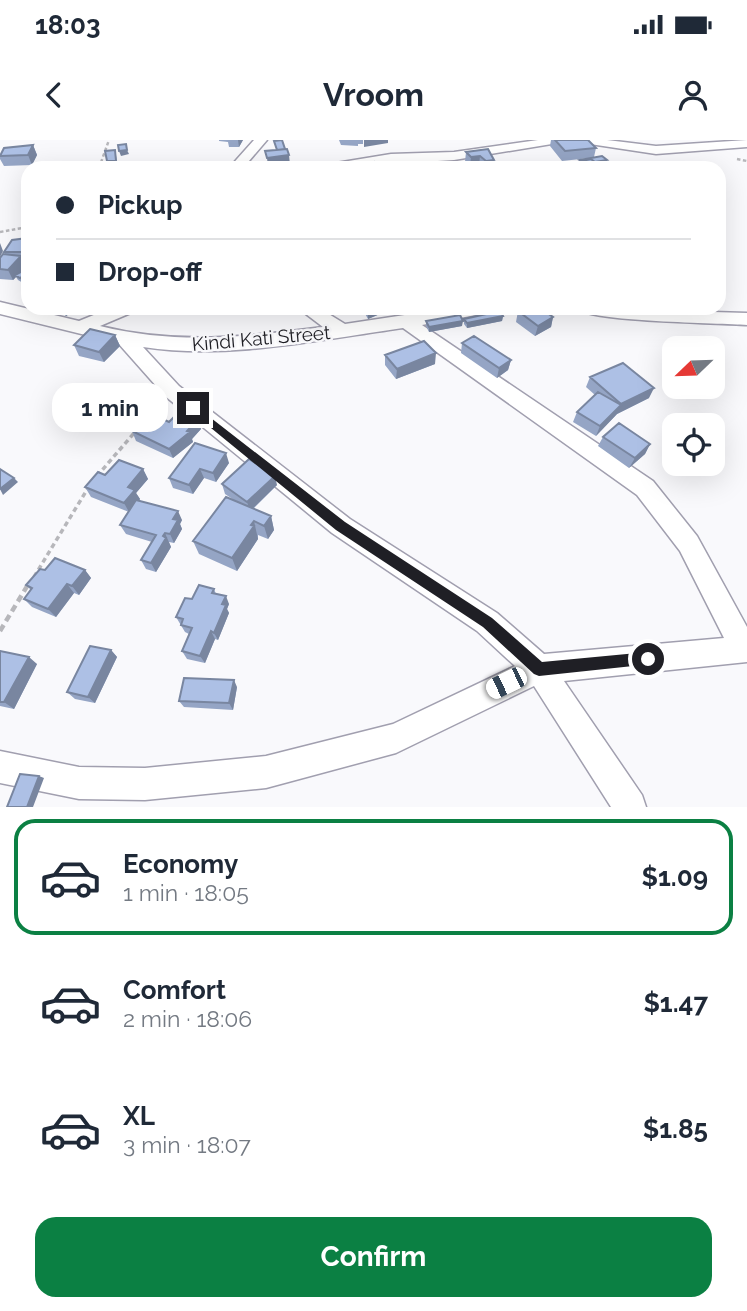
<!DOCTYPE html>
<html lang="en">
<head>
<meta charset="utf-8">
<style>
  body { margin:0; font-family:Raleway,sans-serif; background:#f6f6f7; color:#1f2937; height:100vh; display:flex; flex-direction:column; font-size:26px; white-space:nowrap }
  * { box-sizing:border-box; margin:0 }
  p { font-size:23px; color:#747a83 }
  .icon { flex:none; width:38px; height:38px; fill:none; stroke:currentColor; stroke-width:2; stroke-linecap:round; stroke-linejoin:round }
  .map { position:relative; height:667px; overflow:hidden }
  .sheet { display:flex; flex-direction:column; background:#fff; flex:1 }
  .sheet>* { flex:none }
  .hud { position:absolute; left:21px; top:21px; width:705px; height:154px; border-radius:21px; box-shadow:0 7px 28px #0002; display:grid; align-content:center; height:154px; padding:0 35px; background:#fff }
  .needle { width:46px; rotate:247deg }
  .controls { position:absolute; left:662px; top:196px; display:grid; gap:14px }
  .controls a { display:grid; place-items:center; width:63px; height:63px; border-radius:14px; background:#fff; box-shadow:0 7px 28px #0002; font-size:35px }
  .end { position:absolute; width:32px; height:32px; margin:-16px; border:9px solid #1f1f25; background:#fff; box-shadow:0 0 0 4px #fff }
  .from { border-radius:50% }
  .bubble { position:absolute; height:49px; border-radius:21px; background:#fff; box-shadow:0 7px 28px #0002; font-size:23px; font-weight:700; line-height:49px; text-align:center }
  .car { position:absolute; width:21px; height:42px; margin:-21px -10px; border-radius:9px; box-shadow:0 0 5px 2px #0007; background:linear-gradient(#fff 24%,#345 0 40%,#fff 0 76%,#345 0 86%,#fff 0) }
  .hud b { display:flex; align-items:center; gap:24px; height:66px; font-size:26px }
  .hud b+b { border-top:2px solid #e0e1e3 }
  .hud i { width:18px; height:18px; background:#1f2937 }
  ul { padding:12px 0 0; list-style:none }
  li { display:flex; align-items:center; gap:21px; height:116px; margin:0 14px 10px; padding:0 21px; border:4px solid transparent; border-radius:21px }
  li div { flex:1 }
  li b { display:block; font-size:26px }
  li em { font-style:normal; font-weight:700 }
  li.selected { border-color:#0b8043 }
  li>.icon { width:63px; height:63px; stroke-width:1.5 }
  .cta { display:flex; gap:14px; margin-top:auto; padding:14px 35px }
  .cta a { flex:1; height:80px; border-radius:21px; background:#0b8043; color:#fff; font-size:28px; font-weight:700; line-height:80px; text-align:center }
  .status { display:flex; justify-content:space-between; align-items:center; height:49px; padding:0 35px; background:#fff; direction:ltr }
  .status svg { height:19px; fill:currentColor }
  header { display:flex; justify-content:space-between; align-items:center; height:91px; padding:0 35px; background:#fff; font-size:32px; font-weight:700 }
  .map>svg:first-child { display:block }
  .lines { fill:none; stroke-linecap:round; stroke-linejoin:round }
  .street-casing { stroke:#a19faf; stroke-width:3 }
  .path-far2 { stroke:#b7b7bb; stroke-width:2.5; stroke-dasharray:3.5 2.5; stroke-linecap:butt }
  .path-far1 { stroke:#b7b7bb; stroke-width:3.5; stroke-dasharray:5 3.5; stroke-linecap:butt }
  .path { stroke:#b7b7bb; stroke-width:4.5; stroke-dasharray:7 4.5; stroke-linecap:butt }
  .street { fill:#fff; fill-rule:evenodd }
  .wall { fill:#95a5c5 }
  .shaded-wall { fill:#7986a0 }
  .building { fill:#adc0e5; stroke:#7986a0; stroke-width:2 }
  .route { fill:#1f1f25 }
  .labels { text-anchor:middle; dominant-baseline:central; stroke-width:5; stroke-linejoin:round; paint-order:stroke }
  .street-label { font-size:19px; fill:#1f1f25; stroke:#f9f9fc }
</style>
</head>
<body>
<div class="status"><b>18:03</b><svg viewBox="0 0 49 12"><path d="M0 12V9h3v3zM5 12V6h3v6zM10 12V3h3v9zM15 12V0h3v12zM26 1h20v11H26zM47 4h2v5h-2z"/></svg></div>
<header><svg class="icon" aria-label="back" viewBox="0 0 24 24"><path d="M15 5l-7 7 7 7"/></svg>Vroom<svg class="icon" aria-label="person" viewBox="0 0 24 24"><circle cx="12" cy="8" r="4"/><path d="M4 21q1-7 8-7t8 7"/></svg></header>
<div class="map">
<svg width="747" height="667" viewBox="0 0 747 667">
  <rect width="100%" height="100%" fill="#f9f9fc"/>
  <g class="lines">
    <g class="street-casing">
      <path id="street" d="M254,0H267L243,28H229Z
        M538,0H607L656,6L747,0V7L656,14L570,1L454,20L323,28L330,24L391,14L454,12Z
        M0,162L79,181L111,168H136L133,172L100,186C177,205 245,197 323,187L298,168H319L345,184L451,168H490L481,174L422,185L653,341L697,396L747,487V522L564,541L642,655L646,667H611L534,546L396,613L266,648L145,660L79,659L0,643V611L79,627L145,628L266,616L393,584L515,526L477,491L332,393L165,256L118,203L0,174ZM403,188L637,355L680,411L724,498L544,514L497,473L350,379L179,246L143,207C228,220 318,200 403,188Z
        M576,168L747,173V185C722,183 587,182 576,168Z"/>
    </g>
    <path class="path-far2" d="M737,19L747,21
      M99,28L109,0
      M0,92L28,87"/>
    <path class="path-far1" d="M150,275L161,263
      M97,336L135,292
      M34,437L88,348"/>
    <path class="path" d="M0,491L29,443"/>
    <use href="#street" class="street"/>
  </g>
  <path class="wall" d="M219,0H243L239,7H229L228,2L219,1Z
    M339,0H363V4H358V6L341,5Z
    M551,0H588L596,8L594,17L607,20L606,24L600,26L601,28H567L568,24L579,22L580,20L590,18L562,21L550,6Z
    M33,5L37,15L32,25L4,26L0,19V15Z
    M488,9L493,28H481L479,25L470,27L465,22L466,12Z
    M115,10L118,26L108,25L107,21Z
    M28,98V122H24L26,126L22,131L28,128V140L23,143L18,140L16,137L13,140L0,139V118L5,114L4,112Z
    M56,168H75L76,170L66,176Z
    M362,168H404V170L390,175L387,171L368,179Z
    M518,171L553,177L551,187L535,196L516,182Z
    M503,176L502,181L467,188L464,184V179Z
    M426,181L462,186L429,192L426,186Z
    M115,195L120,206L104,222L79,216L74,205Z
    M462,203L511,220L508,230L497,238L461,213Z
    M385,215L435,224L396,239L385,225Z
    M590,237L649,258L617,274L596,296L573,282L577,272L595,255L586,247Z
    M198,279L201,289L192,299L193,302L173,318L136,301L132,291L169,282Z
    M603,297L650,304L645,314L629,328L598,306Z
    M195,303L229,323L216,342L204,338L193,354L173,348L169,338Z
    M143,329L148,339L136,353L140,359L139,361L182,380L180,384L182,389L174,403L169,402L171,407L156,432L146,429L141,420L152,402L126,394L120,385L129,372L91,357L85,347L105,335Z
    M222,344L277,345L253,369L271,376L274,390L268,399L258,395V399L237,431L199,414L193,401L237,362L225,354Z
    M45,430H85L91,438L79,455L74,453L56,477L32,467L24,459L31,450L26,445Z
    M214,449L216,454L229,464L227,469L229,473L218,500L215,499L205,523L187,519L182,511L189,494L185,492L176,477L192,459Z
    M111,510L117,517L95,563L75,559L67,552Z
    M0,511L37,524L14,569L0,566Z
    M237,547L233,570L184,567L179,561Z"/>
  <path class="shaded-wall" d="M238,0H243L239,7Z
    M364,0H388V3L364,7Z
    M33,5L37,15L32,25L28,15Z
    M127,10L129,14L121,16L119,11Z
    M289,15L290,25L268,27L267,18Z
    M480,16L479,25L470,27L471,17Z
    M494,20L493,28H485L486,21Z
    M607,20L606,24L587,28L585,24Z
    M0,103L3,111L0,117Z
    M21,116L26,126L17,136L15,135L16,137L13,140L8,130Z
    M28,134V140L23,143L20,138Z
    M69,168H75L76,170L66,176L64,171Z
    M370,168H387V171L368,179V169Z
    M390,168H404V170L390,175Z
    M503,176L502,181L467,188V183Z
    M553,177L551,187L535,196L538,186Z
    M463,181L462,186L429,192V187Z
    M115,195L120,206L104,222L99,212Z
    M436,213L435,224L396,239L397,229Z
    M511,220L508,230L497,238L499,228Z
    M654,248L649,258L617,274L596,296L600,286L621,264Z
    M198,279L201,289L192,299L193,302L173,318L169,309Z
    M650,304L645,314L629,328L635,318Z
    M226,313L229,323L216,342L213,333Z
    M143,329L148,339L136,353L140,359L129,372L124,363L128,347Z
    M200,329L204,338L193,354L189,345Z
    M275,336L277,345L250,371L247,362Z
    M14,338L18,342L3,355L0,349Z
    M178,371L182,380L180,384L182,389L174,403L170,394L173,379Z
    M271,376L274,390L268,399L264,386Z
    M254,381L258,399L237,431L232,418Z
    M165,393L171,407L156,432L151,423Z
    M85,430L91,438L79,455L72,446Z
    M67,444L74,453L56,477L48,469Z
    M226,456L229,464L227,469L229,473L218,500L214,493L222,464Z
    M211,491L215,499L205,523L200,516Z
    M111,510L117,517L95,563L88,557Z
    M29,517L37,524L14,569L4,562Z
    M234,540L237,547L233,570L229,563Z
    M39,636L44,638L33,667H27Z"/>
  <path class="building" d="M282,0L285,9L277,10L274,1Z
    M555,0H588L596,8L565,11Z
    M126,4L127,10L119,11L118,5Z
    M33,5L28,15L0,16L4,8Z
    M287,9L289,15L267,18L265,11Z
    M488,9L494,20L486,21L480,16L471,17L466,12Z
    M115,10L116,21H107L105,11Z
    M602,16L607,20L595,22L591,19L582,21L580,20Z
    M591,19L601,27L595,28H574L568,24Z
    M261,22V26L240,28L239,23Z
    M374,22L378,27L351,28L345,25L353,24L357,27Z
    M527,23L533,28H517L514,25Z
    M342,24L351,28H334Z
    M28,98L27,106H28V112H4L12,100Z
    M3,114L21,116L8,130L0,129V118Z
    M28,128V134L20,138L15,135Z
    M525,168H540L553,177L538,186L518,171Z
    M500,171L503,176L467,183L464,179Z
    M460,175L463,181L429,187L426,181Z
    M90,189L115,195L99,212L74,205Z
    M474,196L511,220L499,228L462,203Z
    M424,201L436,213L397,229L385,215Z
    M623,223L654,248L621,264L590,237Z
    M598,252L621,265L600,286L577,272Z
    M180,271L198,279L187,291L190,292L169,309L132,291L150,273L169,282Z
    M619,283L650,304L635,318L603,297Z
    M195,303L226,313L213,333L200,329L189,345L169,338Z
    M249,319L275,336L247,362L222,344Z
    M119,320L143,329L128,347L135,350L124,363L85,347L98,332L105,335Z
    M0,329L14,338L0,349Z
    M226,357L271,376L264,386L254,381L251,385L254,386L232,418L193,401Z
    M136,360L178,371L173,379L178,380L170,394L165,393L163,396L166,398L151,423L141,420L156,395L120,385Z
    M55,418L85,430L72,446L67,444L48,469L24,459L32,448L26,445L40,429L45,430Z
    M199,445L214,449L212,453L226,456L222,464L226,465L214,493L211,491L200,516L182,511L192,488L181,485L183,479L176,477L185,458L192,459Z
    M90,506L111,510L88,557L67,552Z
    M0,511L29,517L4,562H0Z
    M184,538L234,540L229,563L179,561Z
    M20,634L39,636L27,667H7Z"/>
  <path class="route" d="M193,264L345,382L492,478L542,522L648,512L652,514V524L539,536L534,534L483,487L336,390L189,270V265Z"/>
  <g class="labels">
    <g class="street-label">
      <text transform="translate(261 198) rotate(-5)">Kindi Kati Street</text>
    </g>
  </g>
</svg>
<div class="controls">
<a><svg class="needle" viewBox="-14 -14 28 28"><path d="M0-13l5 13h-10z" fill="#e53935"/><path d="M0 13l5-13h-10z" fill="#747a83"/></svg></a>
<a><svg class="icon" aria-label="locate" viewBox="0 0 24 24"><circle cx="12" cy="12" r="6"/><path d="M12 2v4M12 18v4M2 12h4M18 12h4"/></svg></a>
</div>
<i class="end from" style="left:648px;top:519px"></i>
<i class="end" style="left:193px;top:268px"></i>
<div class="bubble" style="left:52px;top:243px;width:116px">1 min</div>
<i class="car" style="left:506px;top:543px;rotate:244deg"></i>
<div class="hud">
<b><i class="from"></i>Pickup</b>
<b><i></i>Drop-off</b>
</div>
</div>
<section class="sheet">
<ul>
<li class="selected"><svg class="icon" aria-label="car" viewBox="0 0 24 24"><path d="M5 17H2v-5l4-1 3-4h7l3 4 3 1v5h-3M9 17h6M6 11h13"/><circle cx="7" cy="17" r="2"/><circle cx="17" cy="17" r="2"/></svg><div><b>Economy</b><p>1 min · 18:05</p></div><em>$1.09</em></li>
<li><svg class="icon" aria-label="car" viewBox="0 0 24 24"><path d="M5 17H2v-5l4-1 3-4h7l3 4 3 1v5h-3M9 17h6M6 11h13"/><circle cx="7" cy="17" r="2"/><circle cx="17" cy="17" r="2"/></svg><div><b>Comfort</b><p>2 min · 18:06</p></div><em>$1.47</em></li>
<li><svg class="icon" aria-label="car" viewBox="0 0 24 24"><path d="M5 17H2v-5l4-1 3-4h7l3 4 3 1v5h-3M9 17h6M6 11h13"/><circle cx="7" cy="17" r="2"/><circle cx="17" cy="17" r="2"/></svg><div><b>XL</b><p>3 min · 18:07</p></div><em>$1.85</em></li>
</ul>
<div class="cta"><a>Confirm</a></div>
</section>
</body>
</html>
